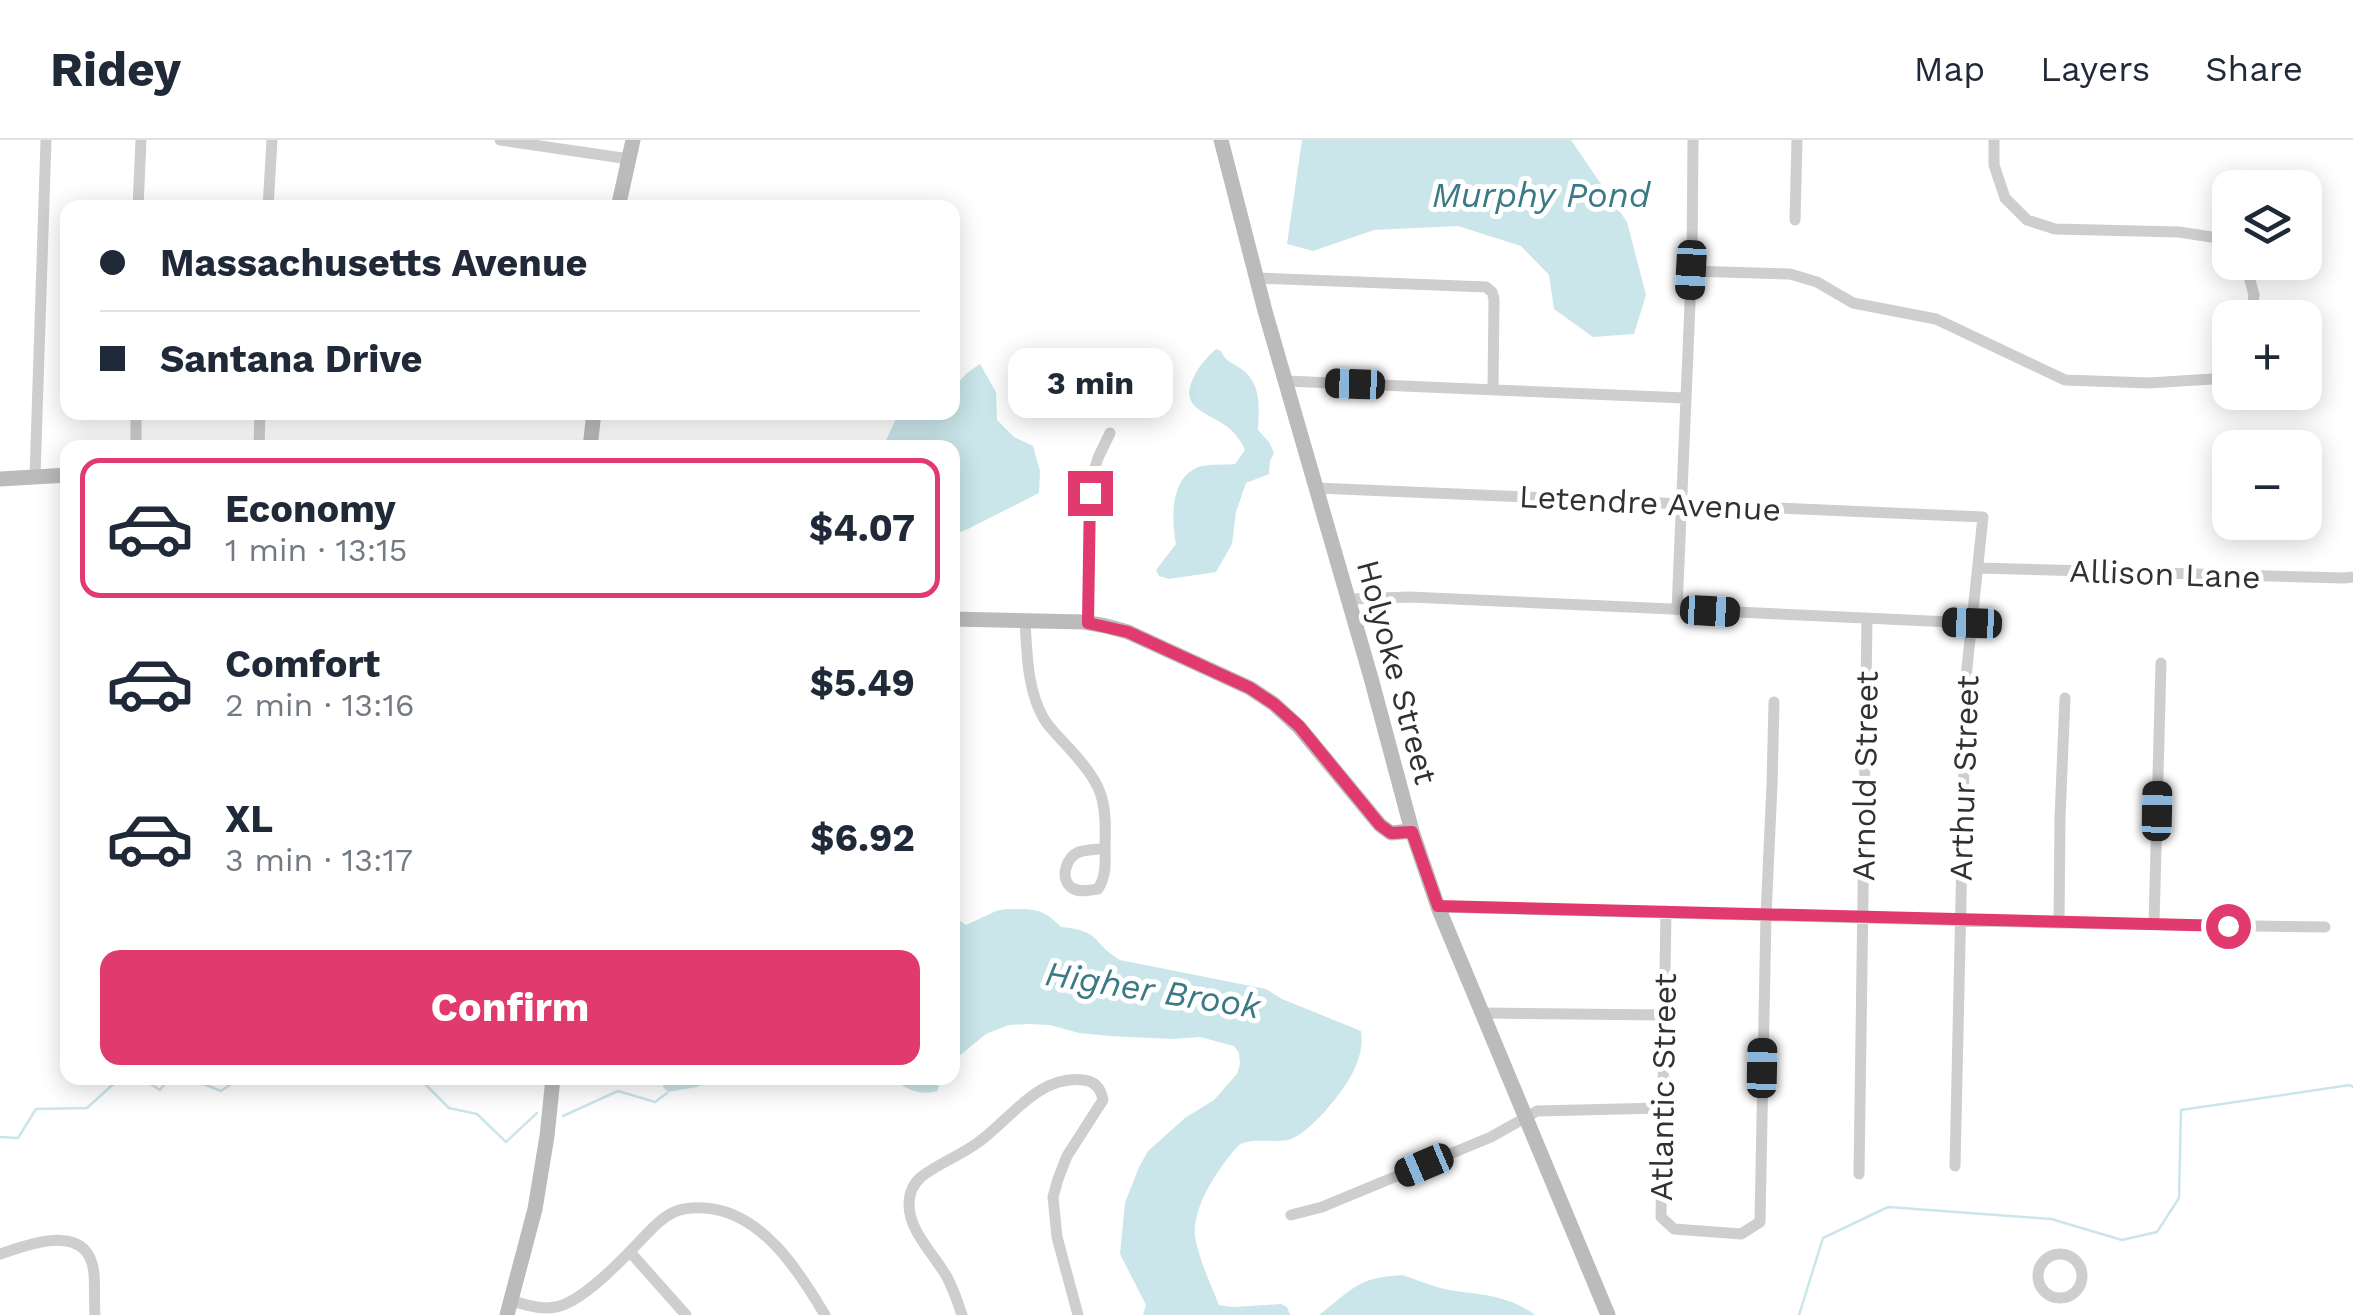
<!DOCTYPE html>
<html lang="en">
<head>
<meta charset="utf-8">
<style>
  body { margin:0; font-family:"Work Sans",sans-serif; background:#f6f6f7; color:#1f2937; height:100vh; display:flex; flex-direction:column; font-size:38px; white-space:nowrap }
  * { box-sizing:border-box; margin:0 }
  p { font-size:32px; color:#747a83 }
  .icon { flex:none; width:55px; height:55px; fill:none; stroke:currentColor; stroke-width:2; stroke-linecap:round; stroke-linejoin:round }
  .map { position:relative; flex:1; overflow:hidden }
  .details { position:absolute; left:60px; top:300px; width:900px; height:645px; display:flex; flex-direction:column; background:#fff; border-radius:20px; box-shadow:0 5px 25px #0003 }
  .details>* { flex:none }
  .top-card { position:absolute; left:60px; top:60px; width:900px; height:220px; border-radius:20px; box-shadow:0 5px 25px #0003; display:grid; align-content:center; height:220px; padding:0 40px; background:#fff }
  .tools { position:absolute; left:2212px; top:30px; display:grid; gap:20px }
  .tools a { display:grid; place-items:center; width:110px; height:110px; border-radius:20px; background:#fff; box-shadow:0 5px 25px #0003; font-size:50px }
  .end { position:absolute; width:45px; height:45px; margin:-22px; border:12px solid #e13a6f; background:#fff; box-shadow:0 0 0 5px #fff }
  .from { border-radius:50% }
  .bubble { position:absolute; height:70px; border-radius:20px; background:#fff; box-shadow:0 5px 25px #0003; font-size:32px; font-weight:700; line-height:70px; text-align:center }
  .car { position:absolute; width:30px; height:60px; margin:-30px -15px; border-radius:12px; box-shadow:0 0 8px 2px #0007; background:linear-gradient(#222 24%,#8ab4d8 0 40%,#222 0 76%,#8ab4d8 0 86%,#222 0) }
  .top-card b { display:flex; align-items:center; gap:35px; height:95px; font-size:38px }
  .top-card b+b { border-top:2px solid #e0e1e3 }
  .top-card i { width:25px; height:25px; background:#1f2937 }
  ul { padding:18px 0 0; list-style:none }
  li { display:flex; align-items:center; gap:30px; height:140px; margin:0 20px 15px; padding:0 20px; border:5px solid transparent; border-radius:20px }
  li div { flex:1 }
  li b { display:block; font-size:38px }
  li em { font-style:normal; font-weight:700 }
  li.on { border-color:#e13a6f }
  li>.icon { width:90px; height:90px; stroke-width:1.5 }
  .primary-button { display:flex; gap:20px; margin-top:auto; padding:20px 40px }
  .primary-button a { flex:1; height:115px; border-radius:20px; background:#e13a6f; color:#fff; font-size:40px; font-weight:700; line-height:115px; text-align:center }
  header { display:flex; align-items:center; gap:60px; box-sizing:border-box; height:140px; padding:0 50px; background:#fff; border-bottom:2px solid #e0e1e3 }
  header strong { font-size:48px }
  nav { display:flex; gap:55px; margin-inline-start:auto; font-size:35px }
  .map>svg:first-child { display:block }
  .water { fill:#cae6ea }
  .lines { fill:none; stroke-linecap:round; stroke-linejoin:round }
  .stream { stroke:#cae6ea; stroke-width:2.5 }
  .street { stroke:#cecece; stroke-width:11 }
  .secondary { stroke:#bbb; stroke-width:15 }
  .route { stroke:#e13a6f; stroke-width:12 }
  .labels { text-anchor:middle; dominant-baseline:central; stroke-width:10; stroke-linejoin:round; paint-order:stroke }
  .street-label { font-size:32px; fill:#313131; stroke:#fff }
  .water-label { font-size:35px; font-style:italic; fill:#3b7a85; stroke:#fff }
</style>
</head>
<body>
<header>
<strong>Ridey</strong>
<nav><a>Map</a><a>Layers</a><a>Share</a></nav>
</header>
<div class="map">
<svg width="2353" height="1175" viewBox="0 0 2353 1175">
  <rect width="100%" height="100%" fill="#fff"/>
  <path class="water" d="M1302,0H1571L1627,82L1646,155L1634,194L1593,197L1554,169L1549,135L1521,106L1458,86L1374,90L1313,111L1287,104Z
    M1216,209L1221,211C1226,222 1230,221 1240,228C1262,243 1259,266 1258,290L1269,302L1274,313L1270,321L1269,334L1246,343L1236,372L1232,404L1216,432L1169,439L1159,436L1156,430L1176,404C1171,378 1170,334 1202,326C1212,324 1225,325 1235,324L1245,310C1241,301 1234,291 1225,285C1208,274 1180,267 1192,241C1197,228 1206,218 1216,209Z
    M980,224L996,252L997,280L1014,297L1033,306L1040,331L1039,353L968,389L953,395L952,308L883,307L898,274L902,273L952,272L953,248L967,233Z
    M1006,769C1032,769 1042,767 1061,787C1103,791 1091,803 1120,820L1266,849L1282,859L1361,891C1363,905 1360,917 1354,930C1346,949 1308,996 1288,1000C1272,1003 1256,998 1240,1004C1220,1025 1192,1066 1195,1096C1198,1117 1211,1145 1219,1165L1233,1167L1281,1164L1287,1167L1290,1175H1143L1146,1165L1120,1114L1125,1063L1139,1027L1148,1011L1185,978L1214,960L1237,934L1240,924L1239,913L1234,906L1200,897L1172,899L1110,896L1079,893L1050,885L1029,884L1009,885L986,894L953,921V776L966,785L996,771Z
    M664,938H714L697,947L668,952L663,947Z
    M893,938H939L938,951C920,956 906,950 893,938Z
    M1402,1135C1418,1140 1433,1147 1449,1150C1481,1155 1509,1155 1535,1175H1319C1353,1149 1356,1138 1402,1135Z"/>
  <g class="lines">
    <path class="stream" d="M141,938L160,950L169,938
      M189,938L221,951L240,938
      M249,938L282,941L284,938
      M419,938L449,968L477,974L506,1002L537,973
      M563,976L618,951L655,962L667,953
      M0,997L18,998L36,969L87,968L120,938
      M1799,1175L1823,1098L1888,1067L2051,1079L2122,1100L2157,1092L2179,1058L2181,970L2350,945L2353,947"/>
    <path class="street" d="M500,0L629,19
      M1994,0V25L2005,58L2027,80L2055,89L2179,92L2218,98L2230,108
      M138,68L141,0
      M268,68L272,0
      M1795,80L1797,0
      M2245,122L2254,155L2251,178
      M1691,131L1790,134L1817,142L1853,163L1936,179L2065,240L2149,243L2212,239L2230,229
      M1256,138L1486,147L1492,152L1494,159L1493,249
      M1286,241L1685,258
      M136,272V308
      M259,308L260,272
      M35,336L46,0
      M1317,348L1983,377L1966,537L1955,1026
      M1978,428L2344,438L2353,437
      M1349,459L1410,457L1972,483
      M1677,470L1692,117L1693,0
      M1025,481C1027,513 1027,550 1044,579C1050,589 1061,599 1069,608C1101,644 1107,656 1105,705C1105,721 1107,735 1098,749C1090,750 1080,753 1072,748C1059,739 1066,717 1079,712C1087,709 1097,710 1105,708
      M1088,483L1090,344L1098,318L1110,293
      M1438,767L2059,783L2325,787
      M1666,771L1661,1077L1674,1089L1741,1094L1760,1082L1766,775L1772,645L1774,562
      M2059,783L2060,678L2065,558
      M2154,784L2161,523
      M1482,873L1663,875
      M1859,1034L1867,478
      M1291,1075L1322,1067L1491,997L1537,971L1662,968
      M630,1112L686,1175
      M2038 1136a22 22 0 1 1 44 0a22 22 0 1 1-44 0Z
      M0,1114C31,1104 89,1081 94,1134C95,1147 94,1162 95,1175
      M511,1160C524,1165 541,1170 556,1167C582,1162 621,1121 639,1102C648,1093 657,1082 667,1076C677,1069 692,1067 704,1068C761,1071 799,1131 825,1175
      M962,1175C958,1163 954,1151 948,1139C936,1116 909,1092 909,1065C909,1054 913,1044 921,1037C939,1023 962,1015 980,1001C1011,978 1039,935 1083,940C1095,941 1101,949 1103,960L1067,1016L1058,1039L1053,1057L1057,1097L1078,1175"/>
    <path class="secondary" d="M1221,0L1265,171L1371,538L1412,691L1438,767L1608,1175
      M618,68L633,0
      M590,308L594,272
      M0,339L68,335
      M952,479L1084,482L1106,486L1128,492L1250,548L1274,564L1299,587L1380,685L1391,693L1412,691
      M507,1175L535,1069L547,996L553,938"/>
  </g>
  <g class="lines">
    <path class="route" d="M1090,353L1088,483L1128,492L1250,548L1274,564L1299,586L1380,685L1391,693L1412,692L1438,766L2228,786"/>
  </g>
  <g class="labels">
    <g class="street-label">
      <text transform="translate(1650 363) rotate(3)">Letendre Avenue</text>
      <text transform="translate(2165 434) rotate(2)">Allison Lane</text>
      <text transform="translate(1397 532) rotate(75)">Holyoke Street</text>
      <text transform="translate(1865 636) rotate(-89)">Arnold Street</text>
      <text transform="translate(1964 638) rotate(-88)">Arthur Street</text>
      <text transform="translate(1663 947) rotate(-89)">Atlantic Street</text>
    </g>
    <g class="water-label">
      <text x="1541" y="55">Murphy Pond</text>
      <text transform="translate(1153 850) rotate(9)">Higher Brook</text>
    </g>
  </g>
</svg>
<div class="tools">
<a><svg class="icon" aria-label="layers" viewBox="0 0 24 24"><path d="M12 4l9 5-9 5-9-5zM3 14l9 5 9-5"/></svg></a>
<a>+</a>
<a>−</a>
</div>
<i class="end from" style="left:2228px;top:786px"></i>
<i class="end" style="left:1090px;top:353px"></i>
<div class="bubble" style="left:1008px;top:208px;width:165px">3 min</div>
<i class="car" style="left:1691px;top:130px;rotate:183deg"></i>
<i class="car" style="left:1355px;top:244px;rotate:272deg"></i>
<i class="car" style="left:1710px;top:471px;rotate:93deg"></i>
<i class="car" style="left:1972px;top:483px;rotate:272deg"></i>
<i class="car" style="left:2157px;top:671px;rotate:1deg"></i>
<i class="car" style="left:1762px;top:928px;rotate:1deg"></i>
<i class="car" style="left:1424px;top:1025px;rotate:247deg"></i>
<div class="top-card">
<b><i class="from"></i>Massachusetts Avenue</b>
<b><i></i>Santana Drive</b>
</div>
<section class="details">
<ul>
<li class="on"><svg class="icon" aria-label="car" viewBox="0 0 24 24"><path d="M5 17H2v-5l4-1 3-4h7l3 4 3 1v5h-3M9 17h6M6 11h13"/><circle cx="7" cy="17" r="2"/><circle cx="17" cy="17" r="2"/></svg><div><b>Economy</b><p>1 min · 13:15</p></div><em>$4.07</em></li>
<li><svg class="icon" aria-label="car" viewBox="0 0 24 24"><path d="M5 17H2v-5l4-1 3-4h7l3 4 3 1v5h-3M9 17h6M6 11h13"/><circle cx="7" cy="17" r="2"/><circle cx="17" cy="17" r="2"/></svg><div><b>Comfort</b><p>2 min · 13:16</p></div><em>$5.49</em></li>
<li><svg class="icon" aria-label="car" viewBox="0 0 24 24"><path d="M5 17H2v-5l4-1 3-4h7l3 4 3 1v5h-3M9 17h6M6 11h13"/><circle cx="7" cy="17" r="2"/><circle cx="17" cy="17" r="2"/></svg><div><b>XL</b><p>3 min · 13:17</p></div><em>$6.92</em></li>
</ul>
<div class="primary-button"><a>Confirm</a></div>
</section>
</div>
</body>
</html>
